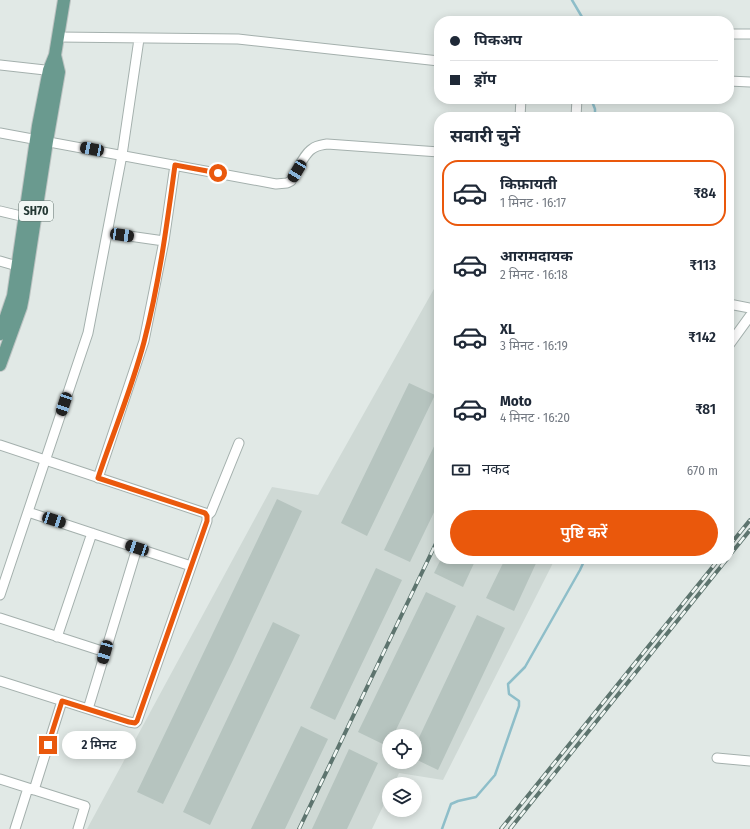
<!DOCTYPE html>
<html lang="hi">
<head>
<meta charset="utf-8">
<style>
  body { margin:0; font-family:"Fira Sans Condensed","Noto Sans Devanagari",sans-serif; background:#f6f6f7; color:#1f2937; height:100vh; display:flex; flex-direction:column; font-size:15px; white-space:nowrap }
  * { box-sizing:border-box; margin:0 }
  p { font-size:13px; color:#747a83 }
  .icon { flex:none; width:22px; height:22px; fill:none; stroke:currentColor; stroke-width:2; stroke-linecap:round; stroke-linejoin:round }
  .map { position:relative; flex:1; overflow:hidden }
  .details { position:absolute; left:434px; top:112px; width:300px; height:452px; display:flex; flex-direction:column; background:#fff; border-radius:16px; box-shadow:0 2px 10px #0003 }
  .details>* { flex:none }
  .banner { position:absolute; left:434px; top:16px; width:300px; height:88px; border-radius:16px; box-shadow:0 2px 10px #0003; display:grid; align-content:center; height:88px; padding:0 16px; background:#fff }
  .controls { position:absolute; left:382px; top:729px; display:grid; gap:8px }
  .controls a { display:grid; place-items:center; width:40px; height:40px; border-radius:50%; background:#fff; box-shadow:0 2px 10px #0003; font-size:20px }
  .end { position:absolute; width:18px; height:18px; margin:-9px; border:5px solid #ea580c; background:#fff; box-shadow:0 0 0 2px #fff }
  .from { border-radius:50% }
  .bubble { position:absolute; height:28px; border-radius:14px; background:#fff; box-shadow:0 2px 10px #0003; font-size:13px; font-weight:600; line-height:28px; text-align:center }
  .car { position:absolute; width:12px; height:24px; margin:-12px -6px; border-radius:5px; box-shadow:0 0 3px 1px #0007; background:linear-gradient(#222 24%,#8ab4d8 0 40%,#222 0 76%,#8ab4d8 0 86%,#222 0) }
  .banner b { display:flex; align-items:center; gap:14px; height:38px; font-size:15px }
  .banner b+b { border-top:1px solid #e0e1e3 }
  .banner i { width:10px; height:10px; background:#1f2937 }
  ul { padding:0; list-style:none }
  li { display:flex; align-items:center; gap:12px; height:66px; margin:0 8px 6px; padding:0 8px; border:2px solid transparent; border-radius:16px }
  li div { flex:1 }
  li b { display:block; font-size:15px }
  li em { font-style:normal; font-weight:600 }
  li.current { border-color:#ea580c }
  li>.icon { width:36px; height:36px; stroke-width:1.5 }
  h2 { padding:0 16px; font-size:18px; line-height:48px }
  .pay { display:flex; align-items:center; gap:10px; height:44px; padding:0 16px; font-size:15px }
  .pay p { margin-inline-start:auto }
  .primary-button { display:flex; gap:8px; margin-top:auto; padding:8px 16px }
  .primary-button a { flex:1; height:46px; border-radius:24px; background:#ea580c; color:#fff; font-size:16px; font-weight:600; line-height:46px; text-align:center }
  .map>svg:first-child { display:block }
  .built { fill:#cfd9d5; fill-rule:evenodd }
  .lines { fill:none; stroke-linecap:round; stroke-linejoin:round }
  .stream { stroke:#8ebec9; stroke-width:2.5 }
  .building { fill:#b6c4bf }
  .minor-casing { stroke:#a4b0ad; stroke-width:11 }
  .primary-casing { stroke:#bdc3c2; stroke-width:14 }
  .minor { stroke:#fff; stroke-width:9 }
  .primary { stroke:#6a9a8f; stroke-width:12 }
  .rail-casing { stroke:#5d746e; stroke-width:4 }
  .rail { stroke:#f1f7f4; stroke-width:2.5; stroke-dasharray:8; stroke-linecap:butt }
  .route { stroke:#ea580c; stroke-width:5 }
  .labels { text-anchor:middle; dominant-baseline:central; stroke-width:3; stroke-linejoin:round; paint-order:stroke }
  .shield { fill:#f1f7f4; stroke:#61716d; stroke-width:1 }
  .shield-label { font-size:12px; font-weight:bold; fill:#233833 }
</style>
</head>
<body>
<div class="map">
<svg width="750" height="829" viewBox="0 0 750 829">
  <rect width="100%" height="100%" fill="#e1e9e6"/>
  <path class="built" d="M439,280V559H555L443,780L399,773L394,784H389V794L372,829H87L272,487L318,495ZM389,736H415V762H389Z"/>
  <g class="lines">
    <path class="stream" d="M572,0L582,17V21
      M591,99L595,109V117
      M442,829L451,804L458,801L476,797L495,775L519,706V701L509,694L508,684L525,667L580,570L585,559"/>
  </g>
  <path class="building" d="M409,383L435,395L367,536L341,523Z
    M439,436V502L410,562L384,550Z
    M277,499L302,511L233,660L163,804L137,792Z
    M441,559H476L463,587L434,573Z
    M505,559H538L514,611L486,598Z
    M376,568L402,580L335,720L310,708Z
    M426,592L456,606L393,736H389V747L358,732Z
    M477,615L505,628L438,770L415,759V746Z
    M273,622L300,635L210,825L183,812Z
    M301,726L328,739L285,829H251Z
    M349,749L378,763L347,829H312Z"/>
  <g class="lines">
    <g class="minor-casing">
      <path id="minor" d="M729,34H750
        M58,37L238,39L439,61
        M0,65L54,71
        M729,81L750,82
        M520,117L521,99
        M576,117L577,99
        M0,133L276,184L287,183L291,181C296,172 304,154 312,149C317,145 322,145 327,144L439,152
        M0,211L25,217
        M108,233L164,241
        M0,261L17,266
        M729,304L750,308
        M729,345L750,316
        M0,445L205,513L207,516V521L137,721L135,723L129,722L0,681
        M98,478L144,341L164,241L175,165
        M28,512L191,566
        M207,516L211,512L239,443
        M0,595L88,333L122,155L139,39
        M0,618L105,652
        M57,637L92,533
        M88,709L137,548
        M717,758L750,761
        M0,779L85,806L78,829
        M34,790L62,701
        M15,829L28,788"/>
    </g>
    <g class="primary-casing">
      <path id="primary" d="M0,334L13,296L38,126L49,70L55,55L64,0
        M0,365L21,307L23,297L47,141L59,72L55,55"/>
    </g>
    <use href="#minor" class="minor"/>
    <use href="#primary" class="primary"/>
    <g class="rail-casing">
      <path id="rail" d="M729,546L750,520
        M729,556L750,530
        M299,829L439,537
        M501,829L719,559
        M510,829L727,559"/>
    </g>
    <use href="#rail" class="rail"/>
  </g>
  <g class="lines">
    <path class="route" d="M48,745L62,701L129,722L135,723L137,721L207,521V516L205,513L98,478C113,433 132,388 144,342C159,284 167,224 175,165L218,173"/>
  </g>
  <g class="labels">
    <rect class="shield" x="19" y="201" width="34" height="20" rx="3"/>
    <g class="shield-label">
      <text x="36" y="211">SH70</text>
    </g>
  </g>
</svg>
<div class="controls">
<a><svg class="icon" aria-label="locate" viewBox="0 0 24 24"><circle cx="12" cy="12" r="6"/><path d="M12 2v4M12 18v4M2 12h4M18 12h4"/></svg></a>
<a><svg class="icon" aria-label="layers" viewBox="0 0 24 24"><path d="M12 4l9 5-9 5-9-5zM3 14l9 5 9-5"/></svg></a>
</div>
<i class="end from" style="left:218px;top:173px"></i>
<i class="end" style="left:48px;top:745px"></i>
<div class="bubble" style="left:62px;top:731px;width:74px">2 मिनट</div>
<i class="car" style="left:92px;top:149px;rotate:281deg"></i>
<i class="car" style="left:297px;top:171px;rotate:211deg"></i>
<i class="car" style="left:122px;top:235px;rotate:98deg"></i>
<i class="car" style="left:64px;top:404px;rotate:198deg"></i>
<i class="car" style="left:54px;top:520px;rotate:108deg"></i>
<i class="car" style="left:137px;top:548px;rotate:288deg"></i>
<i class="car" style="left:105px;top:652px;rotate:196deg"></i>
<div class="banner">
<b><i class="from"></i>पिकअप</b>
<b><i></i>ड्रॉप</b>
</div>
<section class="details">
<h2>सवारी चुनें</h2>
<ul>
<li class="current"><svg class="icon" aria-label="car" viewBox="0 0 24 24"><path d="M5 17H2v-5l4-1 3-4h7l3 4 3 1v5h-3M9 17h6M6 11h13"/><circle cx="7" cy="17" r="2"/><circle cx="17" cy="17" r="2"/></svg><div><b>किफ़ायती</b><p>1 मिनट · 16:17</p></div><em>₹84</em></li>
<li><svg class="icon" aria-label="car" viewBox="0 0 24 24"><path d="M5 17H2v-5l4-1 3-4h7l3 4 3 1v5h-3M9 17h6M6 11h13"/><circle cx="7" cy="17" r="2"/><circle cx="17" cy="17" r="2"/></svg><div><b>आरामदायक</b><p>2 मिनट · 16:18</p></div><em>₹113</em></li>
<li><svg class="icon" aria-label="car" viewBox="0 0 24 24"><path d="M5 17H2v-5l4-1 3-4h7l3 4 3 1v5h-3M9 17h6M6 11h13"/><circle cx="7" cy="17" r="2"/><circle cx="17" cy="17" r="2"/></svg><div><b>XL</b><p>3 मिनट · 16:19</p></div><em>₹142</em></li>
<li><svg class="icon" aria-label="car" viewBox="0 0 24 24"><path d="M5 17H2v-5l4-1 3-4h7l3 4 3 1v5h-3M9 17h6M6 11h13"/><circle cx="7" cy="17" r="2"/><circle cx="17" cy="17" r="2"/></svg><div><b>Moto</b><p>4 मिनट · 16:20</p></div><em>₹81</em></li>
</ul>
<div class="pay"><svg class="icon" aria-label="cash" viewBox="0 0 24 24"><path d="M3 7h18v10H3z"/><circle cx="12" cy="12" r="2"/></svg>नकद<p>670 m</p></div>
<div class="primary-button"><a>पुष्टि करें</a></div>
</section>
</div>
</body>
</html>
